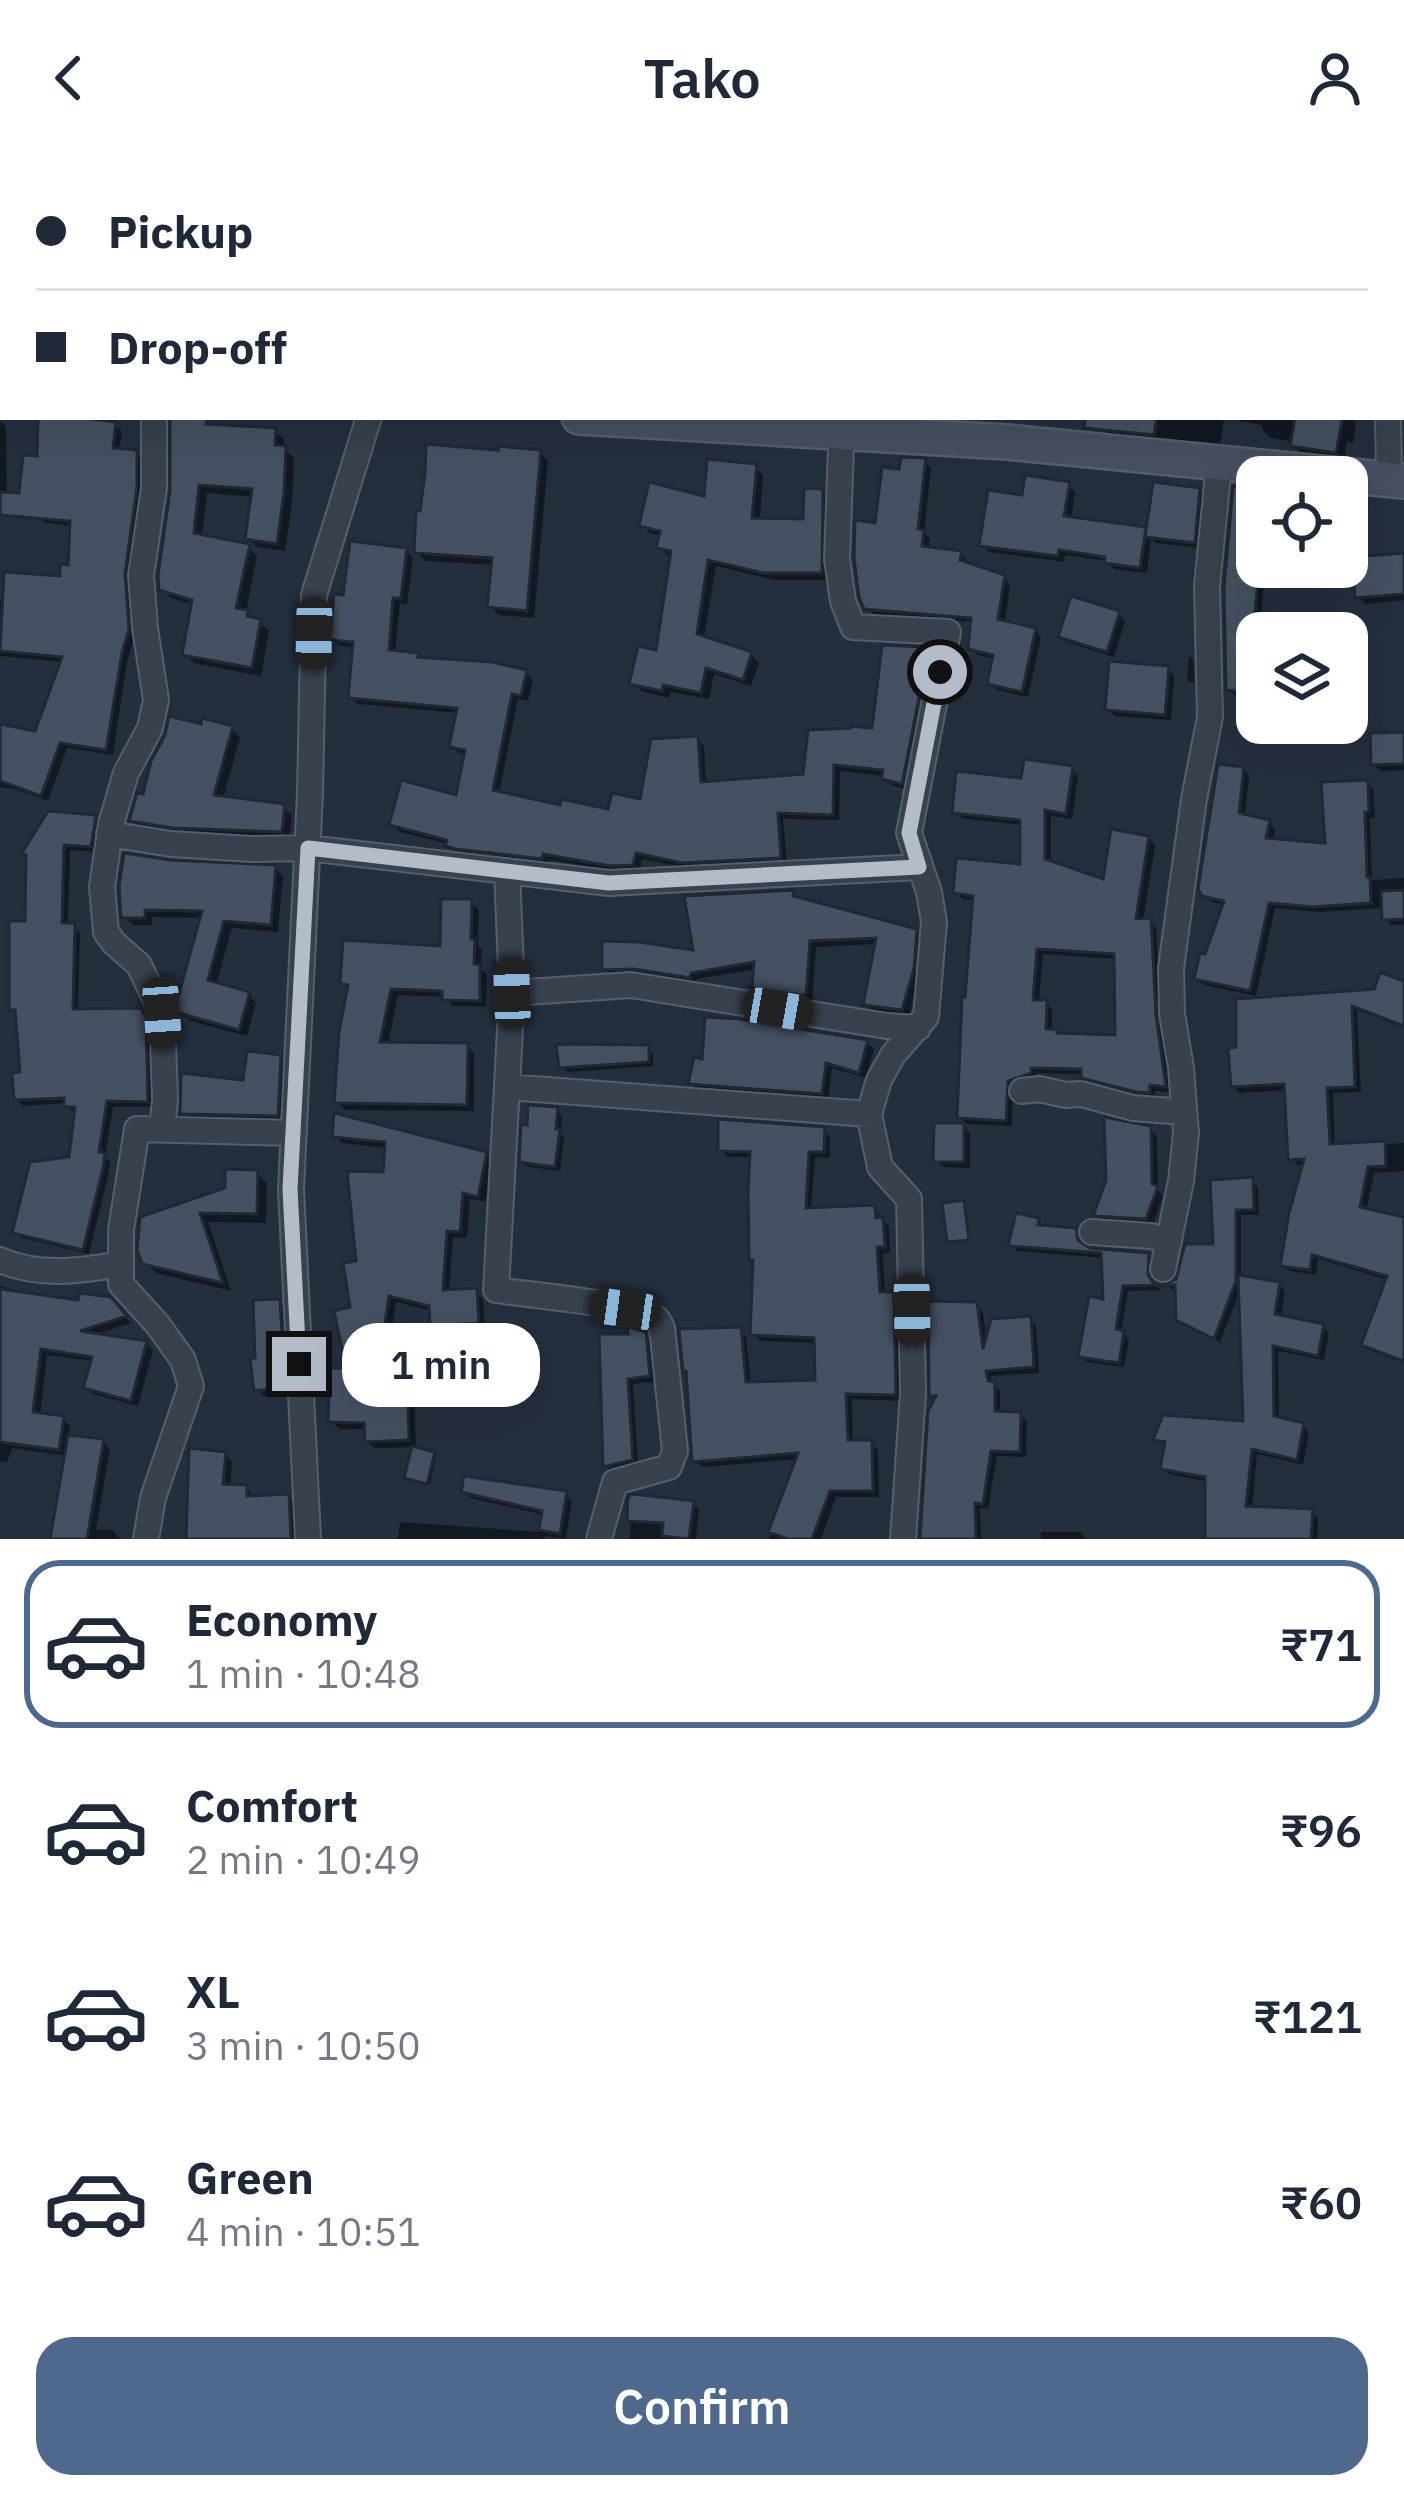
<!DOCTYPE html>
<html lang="en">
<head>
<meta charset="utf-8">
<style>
  body { margin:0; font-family:"IBM Plex Sans",sans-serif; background:#f2f2f3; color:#1f2937; height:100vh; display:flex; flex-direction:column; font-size:45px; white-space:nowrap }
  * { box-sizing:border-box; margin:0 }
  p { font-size:39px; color:#747a83 }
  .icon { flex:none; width:66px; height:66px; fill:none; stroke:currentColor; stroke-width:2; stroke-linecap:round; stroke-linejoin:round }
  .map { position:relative; height:1383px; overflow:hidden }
  .details { display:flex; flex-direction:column; background:#fff; flex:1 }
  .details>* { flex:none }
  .top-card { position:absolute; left:0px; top:0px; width:1404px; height:264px; box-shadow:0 12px 48px #0002; display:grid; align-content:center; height:264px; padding:0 36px; background:#fff }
  .controls { position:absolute; left:1236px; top:300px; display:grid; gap:24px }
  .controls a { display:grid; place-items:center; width:132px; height:132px; border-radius:24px; background:#fff; box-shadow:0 12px 48px #0002; font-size:60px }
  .end { position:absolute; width:54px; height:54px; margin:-27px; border:15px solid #b4bcc9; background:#111; box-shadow:0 0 0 6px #111 }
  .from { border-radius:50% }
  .bubble { position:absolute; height:84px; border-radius:36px; background:#fff; box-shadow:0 12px 48px #0002; font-size:39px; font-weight:600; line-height:84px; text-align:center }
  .car { position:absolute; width:36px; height:72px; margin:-36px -18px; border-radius:15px; box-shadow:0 0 9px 3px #0007; background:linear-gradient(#222 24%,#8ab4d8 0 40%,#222 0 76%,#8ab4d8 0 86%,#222 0) }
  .top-card b { display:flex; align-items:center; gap:42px; height:114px; font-size:45px }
  .top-card b+b { border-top:3px solid #e0e1e3 }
  .top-card i { width:30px; height:30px; background:#1f2937 }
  ul { padding:21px 0 0; list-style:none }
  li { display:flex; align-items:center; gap:36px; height:168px; margin:0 24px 18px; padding:0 12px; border:6px solid transparent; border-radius:36px }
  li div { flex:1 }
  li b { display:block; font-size:45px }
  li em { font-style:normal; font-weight:600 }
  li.active { border-color:#4f688e }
  li>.icon { width:108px; height:108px; stroke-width:1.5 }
  .primary-button { display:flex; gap:24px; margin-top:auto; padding:24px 36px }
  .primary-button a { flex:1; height:138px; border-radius:36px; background:#4f688e; color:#fff; font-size:48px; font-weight:600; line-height:138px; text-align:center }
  header { display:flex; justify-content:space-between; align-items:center; height:156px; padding:0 36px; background:#fff; font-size:54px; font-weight:600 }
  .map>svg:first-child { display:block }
  .shadow { fill:#0007; fill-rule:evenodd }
  .building { fill:#455162; stroke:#1f2835; stroke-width:3; fill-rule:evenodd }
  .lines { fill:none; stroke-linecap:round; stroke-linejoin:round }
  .street-casing { stroke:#565f6c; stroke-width:28 }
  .secondary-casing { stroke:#565f6c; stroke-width:38 }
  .street { stroke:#38414e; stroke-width:24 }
  .secondary { stroke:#465061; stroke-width:33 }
  .route { stroke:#b4bcc9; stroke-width:15 }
</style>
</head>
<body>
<header><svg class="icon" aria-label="back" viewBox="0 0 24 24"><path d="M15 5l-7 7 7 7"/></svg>Tako<svg class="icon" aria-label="person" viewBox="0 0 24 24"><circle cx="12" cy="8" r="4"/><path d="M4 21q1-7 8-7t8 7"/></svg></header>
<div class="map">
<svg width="1404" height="1383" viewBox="0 0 1404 1383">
  <rect width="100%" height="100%" fill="#242f3e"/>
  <path class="shadow" d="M0,0H161L160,3H3V203L0,202Z
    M400,0H461L459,3H400Z
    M487,0H551L550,3H486Z
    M552,0H642V3H555Z
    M744,0H824L826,3H743Z
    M853,0H932V3H853Z
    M1002,0H1047L1046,3H1001Z
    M1336,0H1372V3H1336Z
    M1401,68H1404V111L1401,109Z
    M1401,167H1404V251L1401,248Z
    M41,261L115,269L122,276L119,296L136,297L143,304V339L130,426L134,482L127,506L113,599L67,592L48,645L15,633L0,631V571L37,579L63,506L0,500V443L62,423L70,412L73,370L45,367L38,360Z
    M172,261L206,263L215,272L275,275L284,284L283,292L294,302L292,347L285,395L257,391L248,382L254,341L207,337L202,382L248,391L257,400L246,456L269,475L261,520L194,507L185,498L194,449L171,442L162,433L173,333Z
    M1105,261H1349L1356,268L1353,287L1347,286L1344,304L1302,298L1293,289L1294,286L1271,282L1262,273V269L1224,262L1220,291L1163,282L1162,287L1112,282L1103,273Z
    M0,265L6,271L7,342H0Z
    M540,297L548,305L534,462L499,459L490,450L494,409L425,405L417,396L423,358Z
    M924,305L931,312L924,377L930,383L928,394L960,398L967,405L966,410L1003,421L1010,428L1005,468L1034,474L1041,481L1028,541L997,534L990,527L996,503L978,499L971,492L974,466L874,459L866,451L878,370L902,316Z
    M755,311L763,319L760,365L806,366L822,336L830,344L829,424H774L716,410L704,483L750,498L759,507L751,530L714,518L709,543L671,536L669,542L641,535L633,527L659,498L674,401L668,399L660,391L662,380L650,377L642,369L706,344Z
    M1068,329L1075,336L1071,363L1144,374L1149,378L1199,335L1206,342L1201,392L1156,387L1151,382L1147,417L1114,413L1107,405L1065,399L1064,406L989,396L982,389L1024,343Z
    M1255,335L1257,411H1265L1260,477H1257V542L1236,540L1229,533Z
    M406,394L413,402L407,448L400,447L395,498L417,500L422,504L526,517L533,524L528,545L518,543L499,638L562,652L610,657L643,647L697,583L704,590L706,629L806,621L875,576L923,494L930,501L925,550L908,634L891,629L884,620L840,615L839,664L783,663L787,708L691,713L642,703L640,715L619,716L550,704L549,708L466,699L456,697L449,688L400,676L392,668L458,642L468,599L459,597L452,590L459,557L358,548L351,541L355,492L340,490L333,483L346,443Z
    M1404,400V444L1365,448L1358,440Z
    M1277,411H1322L1320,420Z
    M1118,458L1125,465L1114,501L1068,487L1061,480Z
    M1189,500L1193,503L1194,527L1187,524Z
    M1167,513L1174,520L1171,564L1115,560L1108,553Z
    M231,573L240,581L223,643L284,651L292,660L289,683L184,679L141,672L133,664L145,641Z
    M1404,579V614L1381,615L1374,608Z
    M1071,613L1078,620L1072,663L1051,660V708L1105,727L1148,682L1155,689L1143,766L1149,765L1156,772L1161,868L1171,936L1155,935L1156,942L1145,941L1091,928L1084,918L1036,917L1037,924L1013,931L1012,970L967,968L960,961L976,745L963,743L956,736L1023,711V669L962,662L955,656L1024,626ZM1043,798L1117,803L1118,883L1060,880L1052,876V854L1046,847H1039Z
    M1243,613L1249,620L1245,661L1269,666L1275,673L1273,686L1328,690L1367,627L1373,633L1375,662H1370L1372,724L1404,722V769H1391L1385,762L1384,752L1320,756L1275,752L1256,840L1204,829L1198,823L1226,749L1212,746L1205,739Z
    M95,662L101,668L97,696L70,694L68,770H73L80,777L78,856L140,855L147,862L151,870L153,951H113L105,1001L110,1006L108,1020L89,1098L22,1082L16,1076L71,1003L78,957H73L67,947L23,950L17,943L23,919L18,860L12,853L28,769L29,700Z
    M169,707L275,712L283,720L278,776L232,772L216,829L248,838L256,847L247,880L190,865L181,856L203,762L152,761V769H133L124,760Z
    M793,737L801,745L915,776L922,783L919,820L909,860L873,855L866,848L878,788L816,791L812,846L762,838L755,831L757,813L697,823L696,827L643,818L612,820L605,813L697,797Z
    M471,746L479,754L478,790L482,794L481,813L487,819L486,851L453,850L444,841L398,839L388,889L466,890L474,897V955L345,954L337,946L350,834L343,827L442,793Z
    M1404,828V872L1357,854L1361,936L1333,937L1335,991L1404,987V1015L1374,1017L1366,1056L1404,1064V1207L1371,1195L1364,1188L1389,1124L1318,1103L1316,1119L1290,1115L1284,1109L1306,1009H1298L1291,1002L1288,934L1240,937L1233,930L1231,894L1376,836Z
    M867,887L874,893L866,922L832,912L828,944L698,934L691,927Z
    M647,892L653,898V910L568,916L562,911Z
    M280,902L287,909L284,966L190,963L183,956L246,927Z
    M556,954L562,960L561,978L564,982L560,1015L528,1011L522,1005Z
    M963,970L970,977V1012L943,1011L936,1004Z
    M1149,973L1157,980L1158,1034L1163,1039L1153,1069L1103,1065L1096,1059Z
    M824,974L830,981V1002L815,1001L811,1055L874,1052L889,1071L890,1097H883L885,1139H893L900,1146L902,1245L852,1243L853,1287H871L878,1294L879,1341H836L821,1383H769L799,1303L702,1311L695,1304L739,1174L746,1181L751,1228L818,1227L817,1187L760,1185L753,1178L756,1107L753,1001H728L721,994Z
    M335,980L485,998L493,1006L485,1046L470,1043L467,1082L453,1081L449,1137L476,1135L483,1143L485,1173L440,1176L433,1168L432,1155L396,1146L386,1213L406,1212L413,1220L416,1294L436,1301L430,1328L407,1321L415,1291L375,1292L368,1285L367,1273H339L332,1265L350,1215L353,1154L359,1108L386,1019L388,992L342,987Z
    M256,1017L267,1027L266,1067L208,1066L231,1135L156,1117L145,1106L141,1093Z
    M1251,1025L1258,1031L1259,1059H1241V1122L1279,1129L1285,1135L1281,1162L1323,1171L1329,1177L1324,1204L1278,1195L1279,1264L1303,1270L1309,1277L1303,1309L1257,1298L1252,1353L1311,1356L1318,1363L1317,1383H1208V1326L1169,1318L1163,1312L1167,1290L1156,1283L1246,1269L1241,1132L1220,1186L1185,1170L1179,1163L1178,1134H1172L1168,1130L1179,1125L1216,1091Z
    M1038,1065L1045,1073L1075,1075L1081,1082L1082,1091L1089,1095L1148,1100L1154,1106L1152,1128L1161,1134L1128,1135L1121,1176L1129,1183L1124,1211L1087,1206L1081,1200L1106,1146L1105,1102L1017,1095L1011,1089Z
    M0,1130L15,1134L21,1139L80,1148L109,1144L131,1167L92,1180L146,1187L153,1194L138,1250L93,1238L86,1231L93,1205L47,1199L40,1260L63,1263L70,1270L68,1282L103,1286L110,1293L96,1374H113L120,1383H51V1366H56L68,1300L12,1292L7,1307L0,1305Z
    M279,1146L286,1153L287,1185H283L290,1237L264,1240L257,1233Z
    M976,1149L983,1156L987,1189L1029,1163L1036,1170L1039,1217L991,1220L992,1229L1000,1235V1258L1020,1259L1027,1265L1026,1301L997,1300L988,1353L980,1352L981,1383H923L937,1244L932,1239Z
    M644,1179L651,1186L656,1226L633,1228L638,1310L612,1316L606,1310L602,1181Z
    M225,1298L232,1306L230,1331L246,1332L253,1339V1343L288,1341L295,1348L297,1383H189Z
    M464,1335L565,1338L572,1345L566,1383L545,1380V1383H398L400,1366L541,1376L544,1359L471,1342Z
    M631,1343L693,1347L699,1354L696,1383H630Z
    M1041,1376H1080L1087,1383H1041Z"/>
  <path class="building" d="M38,261H77L116,266L113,292L137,294V331L125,417L129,473L122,497L106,594L60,587L41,640L0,625V568L35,575L62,501L0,495L4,416L60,420V408L68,409L70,365L0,359V336L19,337L23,299L37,300Z
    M170,261H207L206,268L276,272L275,289L286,290L284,337L277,388L245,383L252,333L199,329L194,377L250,388L236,452L248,454L247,460L261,463L252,512L182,499L192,444L159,434L158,420L170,334Z
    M1085,261H1157L1154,279L1084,272Z
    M1295,261H1343L1336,297L1290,290Z
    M426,288L498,294V290L541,294L527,455L487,451L492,402L414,397L416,354L420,355L425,318Z
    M901,301L926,302L918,373L924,374L922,390L962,395L960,404L1005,419L998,463L1036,472L1022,536L987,528L993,499L968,493L971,462L864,453L859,441L854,402L855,364L875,367L882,311L899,313Z
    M707,303L757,308L752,362L803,363L804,332L823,333L822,417H764L708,404L697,478L752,496L743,524L706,512L701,537L663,529L662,535L629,528L638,490L656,494L671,395L656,392L660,375L639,370L649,326L704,340Z
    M1025,319L1070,326L1064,360L1146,371L1140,412L1104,407L1105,401L1059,394L1058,400L979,390L988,334L1022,339Z
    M1153,326L1200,332L1195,387L1145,381Z
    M1233,331L1256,332L1255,397H1257L1259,411L1252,494H1257L1253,537L1226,534L1224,431Z
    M350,385L407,392L401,442H393L389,494L419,497L418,501L492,506L527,514L521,540L512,538L493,634L560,649L561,643L608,653L612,637L640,643L651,583L698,580L701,626L803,618L808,574L851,572V570L872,572L882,489L924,491L919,541L902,628L881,623L883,614L834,609L833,659L778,657L781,702L682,707L636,697L633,709L610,710L543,698L542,703L456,693L445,690L447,684L389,669L401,624L456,639L465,594L449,591L457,552L348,542L353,486L330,484L334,438L343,439Z
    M1404,397V438L1355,442L1352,401Z
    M1071,440L1120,455L1107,496L1058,481Z
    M1109,505L1169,510L1165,559L1105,554Z
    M169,560L201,568L202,562L233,570L214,639L285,648L282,676L173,672L129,665L137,637L143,638L151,605L165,579Z
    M1404,576V608L1371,609L1370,577Z
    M1024,603L1073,610L1066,658L1045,654V703L1103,723L1111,673L1149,680L1136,763L1151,762L1156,859L1166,931L1150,929V937L1136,936L1081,922V913L1031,912V917L1008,925L1006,965L957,962L962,841H965L973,740L953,737L956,702L1020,708V664L952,657L956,615L1021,622ZM1037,793L1114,798L1115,879L1057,877V873H1046L1047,844H1033Z
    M1218,608L1244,611L1239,657L1270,664L1266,682L1325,687L1321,626L1368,624L1369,656H1365L1367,721H1370L1371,747L1312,751L1269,747L1250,835L1194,823L1200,797L1205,798L1224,745L1202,740L1198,733Z
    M48,655L96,659L91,691L64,689L62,767H75L73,853L141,852L146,861L148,946L107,945L99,996L105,997L103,1012L83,1094L12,1077L30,1006L69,1001L75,951H64V942L14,944L12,917L20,916L15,854H9V765H25L26,699L22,697Z
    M124,697L170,704L276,709L271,769L224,765L208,824L250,836L239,874L179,857L176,848L202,755L145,754V762H121L119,731Z
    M794,734L793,740L917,773L914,812L902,854L863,849L876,782L810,785L806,840L752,832L754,806L691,817L690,822L634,813L602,814V785L639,786L693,794L684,740Z
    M1404,734V763L1382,764L1381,735Z
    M441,743H472L471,783H475L474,808L480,809V845L442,844V835L391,833L380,886L468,887L467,949L334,947L339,876L348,829L340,828L343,784L440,790Z
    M1380,816L1404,825V870L1352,850L1355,931L1327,932L1330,988L1385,985L1386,1010L1368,1011L1360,1051L1404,1061V1205L1361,1189L1387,1120L1312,1099L1310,1114L1280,1110L1289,1057L1304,1003L1288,1004L1284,928L1231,931L1228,892L1236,891V843L1374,833Z
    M705,861L739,863L868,884L859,917L826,907L822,938L688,928L694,901L702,903Z
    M567,888L649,889V906L559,912L556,889Z
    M247,895L281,899L278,960L180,958L181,917L243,924Z
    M528,949L558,951L556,973H560L555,1011L519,1006L521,968L527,969Z
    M334,957L487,996L478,1041L463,1037L460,1076L447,1075L443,1134L477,1132L479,1167L430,1170L429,1150L389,1140L379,1210L407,1209L409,1284L365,1286L364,1267L328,1266L330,1212H346L334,1155L350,1151L343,1107L356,1105L347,1015L383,1016L385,986L332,981Z
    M1104,961L1151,970L1152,1028L1158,1030L1146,1063L1093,1060L1106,1024Z
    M718,963L825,971L824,996H809L806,1052L875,1049L876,1062L883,1061L885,1091H877L880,1136H894L896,1239L846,1238L848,1284H872L873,1335H830L812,1383H788L768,1376L798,1297L692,1306L686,1215L683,1216L679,1173L741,1171L746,1226L815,1224L814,1182L750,1179L753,1104H749L748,1036L750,996L718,995Z
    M934,967H964V1006H933Z
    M225,1013L258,1014L257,1058L200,1057L223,1127L142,1108L137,1094L140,1061L225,1032Z
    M1253,1021L1254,1054H1236V1125L1214,1183L1176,1164L1175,1129H1163L1176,1123L1185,1088H1213L1210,1024Z
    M964,1044L969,1084L947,1086L942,1047Z
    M1016,1057L1039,1062L1038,1069L1076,1072L1078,1084L1090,1092L1149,1097L1148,1119L1153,1126L1161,1129L1123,1130L1116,1173L1124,1175L1119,1207L1078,1201L1089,1140L1103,1143L1101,1097L1008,1090Z
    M1238,1119L1280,1126L1275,1158L1324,1168L1318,1200L1273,1190L1274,1260L1304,1267L1297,1304L1252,1293L1246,1350L1313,1353L1311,1383H1205V1321L1160,1313L1165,1286L1153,1284L1163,1259L1243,1265Z
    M0,1133L78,1144L79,1137L111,1141L127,1160L80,1175L147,1185L131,1245L83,1232L92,1201L41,1193L33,1256L64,1260L59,1294L0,1286Z
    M280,1143L282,1179H278L284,1231L254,1235L250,1203L255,1202L253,1144Z
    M928,1145L977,1146L983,1193L991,1163L1031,1160L1034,1211L986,1215L988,1225L995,1226V1255L1021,1256L1020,1296L991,1295L983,1348L975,1347L976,1383H920L928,1255L936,1240H929Z
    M627,1170L646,1176L650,1220L628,1223L633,1304L603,1311L599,1178H628Z
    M68,1279L104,1283L87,1383H50Z
    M412,1290L435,1296L427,1328L404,1322Z
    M189,1292L226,1296L223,1328L247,1329V1340L289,1338L291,1383H186Z
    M464,1320L567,1335L560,1378L539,1374L542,1355L461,1336Z
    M634,1338L694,1345L689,1383L662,1380L663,1367L627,1365L628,1340Z"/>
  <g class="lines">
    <g class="street-casing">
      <path id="street" d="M834,0V3
        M1380,0V3
        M467,3L468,0
        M154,261V332L141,419L145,472L156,544L150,572L126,617L111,668L102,731L106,776L114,787L139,809L162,857L165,944L162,974
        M1388,261L1389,324
        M842,263L837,403L843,445L853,471L948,476L909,677L929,736L934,766L926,861L893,899L879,924L869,958L880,1011L909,1043L913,1237L903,1383
        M109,678L171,688L251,693L308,692L609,727L919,711
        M507,715L512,837L631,829L887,870L918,872
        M512,837L496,1134C522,1138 643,1149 657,1163C660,1166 660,1169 662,1172L675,1295L669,1311L615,1326L599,1383
        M507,931L869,958
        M1022,935L1039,933L1066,939L1081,938L1133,952L1184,956
        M1092,1076L1151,1080L1169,1085
        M0,1104C39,1121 80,1115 121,1108
        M1163,1113L1181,1025L1186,977L1181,912L1172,858L1171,812L1194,643L1210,561L1207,430L1219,308
        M146,1383L153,1342L191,1230L183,1204L158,1169L121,1128V1074L137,973L294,977
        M308,1383L291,1033L310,637L314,439L369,261"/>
    </g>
    <g class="secondary-casing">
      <path id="secondary" d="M186,0V3
        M0,229H3
        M579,261L1007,286L1404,325"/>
    </g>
    <use href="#street" class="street"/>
    <use href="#secondary" class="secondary"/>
  </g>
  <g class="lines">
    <path class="route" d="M299,1208L290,1033L308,692L609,727L919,711L909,677L940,516"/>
  </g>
</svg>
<div class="controls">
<a><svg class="icon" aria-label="locate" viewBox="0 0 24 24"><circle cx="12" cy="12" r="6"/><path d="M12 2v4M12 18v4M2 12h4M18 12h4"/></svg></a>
<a><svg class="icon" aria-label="layers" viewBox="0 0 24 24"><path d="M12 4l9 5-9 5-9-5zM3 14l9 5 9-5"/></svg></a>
</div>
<i class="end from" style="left:940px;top:516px"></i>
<i class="end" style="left:299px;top:1208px"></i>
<div class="bubble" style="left:342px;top:1167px;width:198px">1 min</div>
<i class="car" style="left:314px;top:478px;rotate:181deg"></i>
<i class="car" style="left:512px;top:837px;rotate:358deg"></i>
<i class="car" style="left:778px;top:853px;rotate:100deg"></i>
<i class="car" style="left:162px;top:857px;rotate:176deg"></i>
<i class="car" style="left:625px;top:1153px;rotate:278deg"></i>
<i class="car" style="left:912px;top:1154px;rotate:179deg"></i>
<div class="top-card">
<b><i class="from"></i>Pickup</b>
<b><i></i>Drop-off</b>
</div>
</div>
<section class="details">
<ul>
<li class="active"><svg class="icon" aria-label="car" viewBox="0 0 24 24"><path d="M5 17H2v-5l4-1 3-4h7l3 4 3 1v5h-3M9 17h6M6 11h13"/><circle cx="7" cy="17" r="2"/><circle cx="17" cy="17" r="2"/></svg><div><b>Economy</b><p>1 min · 10:48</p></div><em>₹71</em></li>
<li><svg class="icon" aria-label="car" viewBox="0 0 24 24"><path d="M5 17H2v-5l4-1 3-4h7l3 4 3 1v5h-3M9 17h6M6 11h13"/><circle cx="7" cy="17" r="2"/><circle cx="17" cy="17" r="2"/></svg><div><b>Comfort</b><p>2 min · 10:49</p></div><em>₹96</em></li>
<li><svg class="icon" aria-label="car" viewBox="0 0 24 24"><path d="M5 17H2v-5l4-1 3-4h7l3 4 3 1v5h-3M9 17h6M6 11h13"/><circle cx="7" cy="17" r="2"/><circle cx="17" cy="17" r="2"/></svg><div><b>XL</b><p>3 min · 10:50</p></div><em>₹121</em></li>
<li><svg class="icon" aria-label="car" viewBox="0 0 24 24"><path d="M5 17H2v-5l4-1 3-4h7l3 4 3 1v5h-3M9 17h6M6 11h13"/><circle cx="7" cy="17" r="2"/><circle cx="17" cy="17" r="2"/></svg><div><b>Green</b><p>4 min · 10:51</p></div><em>₹60</em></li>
</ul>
<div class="primary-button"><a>Confirm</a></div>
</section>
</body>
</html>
